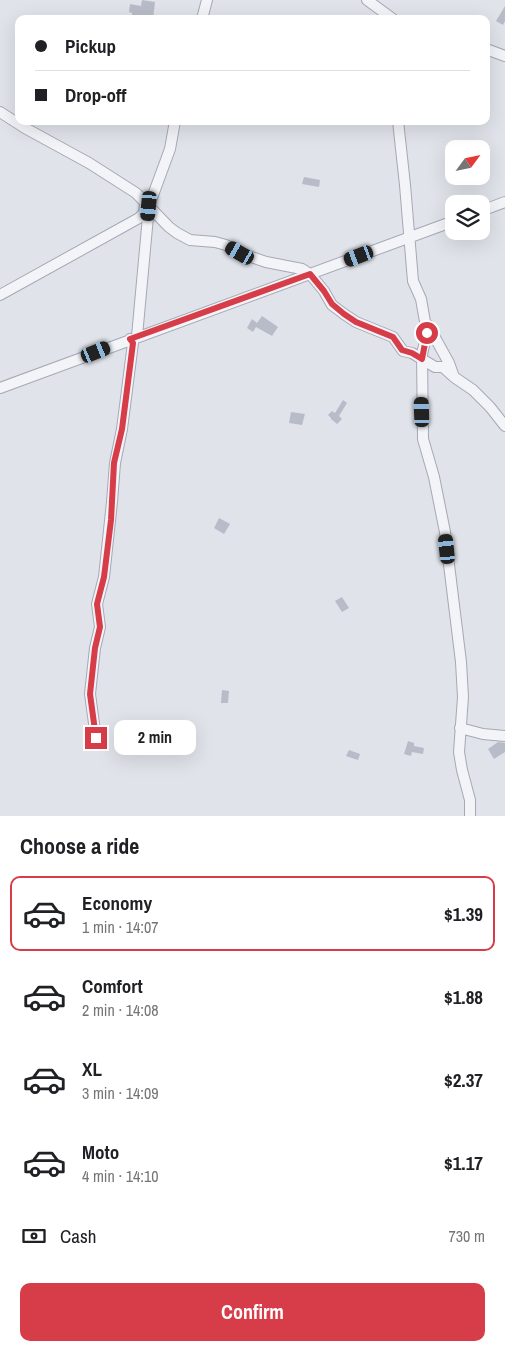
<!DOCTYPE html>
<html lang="en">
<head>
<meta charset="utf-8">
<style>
  body { margin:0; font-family:"Archivo Narrow",sans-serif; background:#f2f2f2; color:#202124; height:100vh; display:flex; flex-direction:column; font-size:19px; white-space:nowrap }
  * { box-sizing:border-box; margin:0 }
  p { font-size:16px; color:#757577 }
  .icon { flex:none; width:28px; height:28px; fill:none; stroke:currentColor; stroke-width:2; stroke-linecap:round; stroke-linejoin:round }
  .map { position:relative; height:816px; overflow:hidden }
  .drawer { display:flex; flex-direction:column; background:#fff; flex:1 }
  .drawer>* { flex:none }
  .hud { position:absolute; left:15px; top:15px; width:475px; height:110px; border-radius:10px; box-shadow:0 5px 20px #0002; display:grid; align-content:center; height:110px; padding:0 20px; background:#fff }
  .needle { width:32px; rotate:57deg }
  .controls { position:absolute; left:445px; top:140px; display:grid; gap:10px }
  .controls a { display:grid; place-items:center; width:45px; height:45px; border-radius:10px; background:#fff; box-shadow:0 5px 20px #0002; font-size:25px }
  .end { position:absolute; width:22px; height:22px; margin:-11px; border:6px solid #d73d48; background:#fff; box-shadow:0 0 0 2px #fff }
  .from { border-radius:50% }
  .bubble { position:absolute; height:35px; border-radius:10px; background:#fff; box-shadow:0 5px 20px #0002; font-size:16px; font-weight:700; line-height:35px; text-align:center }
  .car { position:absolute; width:15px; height:30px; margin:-15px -8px; border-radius:6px; box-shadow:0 0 4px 1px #0007; background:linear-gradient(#222 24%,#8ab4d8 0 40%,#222 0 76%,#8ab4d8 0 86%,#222 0) }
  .hud b { display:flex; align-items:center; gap:18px; height:48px; font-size:19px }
  .hud b+b { border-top:1px solid #e0e0e0 }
  .hud i { width:12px; height:12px; background:#202124 }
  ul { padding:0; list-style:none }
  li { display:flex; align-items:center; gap:15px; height:75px; margin:0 10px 8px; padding:0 10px; border:2px solid transparent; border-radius:10px }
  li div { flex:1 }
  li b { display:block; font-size:19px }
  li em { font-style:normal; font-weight:700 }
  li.on { border-color:#d73d48 }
  li>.icon { width:45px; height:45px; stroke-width:1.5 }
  h2 { padding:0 20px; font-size:22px; line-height:60px }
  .pay { display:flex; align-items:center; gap:12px; height:55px; padding:0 20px; font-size:19px }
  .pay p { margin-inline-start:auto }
  .primary-button { display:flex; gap:10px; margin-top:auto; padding:10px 20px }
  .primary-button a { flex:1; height:58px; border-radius:10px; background:#d73d48; color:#fff; font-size:20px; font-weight:700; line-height:58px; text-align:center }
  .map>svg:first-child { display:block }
  .building { fill:#b7bcc8 }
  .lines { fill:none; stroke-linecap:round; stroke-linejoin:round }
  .minor-casing { stroke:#a5a9b5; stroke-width:12 }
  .minor { stroke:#f3f4f8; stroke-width:10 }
  .route { stroke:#d73d48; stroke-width:6 }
</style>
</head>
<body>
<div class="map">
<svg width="505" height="816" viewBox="0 0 505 816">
  <rect width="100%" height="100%" fill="#e0e3ea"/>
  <path class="building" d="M142,0L155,2L153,19H132V13L129,12L130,4L141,6Z
    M505,6V21L503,25L496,21Z
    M454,149V169L445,154Z
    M304,177L320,180L319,187L302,184Z
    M262,316L278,327L272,336L256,327L253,332L247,328L252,319L257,323Z
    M343,400L347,403L339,416L342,419L337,424L331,419V418L328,415L332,411L335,413Z
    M291,412L305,414L302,425L289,423Z
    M219,518L230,524L224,534L214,528Z
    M342,597L349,608L342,612L335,601Z
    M222,690L229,691L228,703H221Z
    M408,741L414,743V746L424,748L423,754L412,752L411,756L404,754Z
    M498,742L505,743V752L494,759L488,749Z
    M349,750L360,754L358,760L346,756Z"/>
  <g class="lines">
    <g class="minor-casing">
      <path id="minor" d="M367,0L393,19
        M202,19L207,0
        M486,49L505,56
        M0,112L25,128L89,163L136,193L169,227L177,233L190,240L215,242L226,245L240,253L266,262L302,269L310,274L324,291L332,305L344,314L356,322L393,337L403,351L412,353L435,367H443L454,377
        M398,121L405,185L413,281L421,299L427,333L422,354L423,439L434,477L445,532L461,662L463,697L459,752L462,770L470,800V816
        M481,211L505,202
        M0,295L139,218L144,213L145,205
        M428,325L449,363L454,377L473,390L490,407L505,426
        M137,336L149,206L170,149L175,121
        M0,388L454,221
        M460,728L483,734L505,736
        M96,738L90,694L95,648L100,627L97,604L104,577L112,502L115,463L122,429L133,343L130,339"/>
    </g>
    <use href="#minor" class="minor"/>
  </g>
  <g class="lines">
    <path class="route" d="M96,738L90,694L95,648L100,627L97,604L104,577L111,520L114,463L122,429L133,343L130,339L310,274L324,291L332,304L344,314L356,322L393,337L402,350L412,353L422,359L427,333"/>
  </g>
</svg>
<div class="controls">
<a><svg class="needle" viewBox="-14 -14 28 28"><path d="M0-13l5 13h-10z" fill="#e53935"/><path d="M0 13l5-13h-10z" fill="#757577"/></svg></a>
<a><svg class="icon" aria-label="layers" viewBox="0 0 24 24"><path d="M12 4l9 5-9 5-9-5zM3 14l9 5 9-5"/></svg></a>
</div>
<i class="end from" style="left:427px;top:333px"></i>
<i class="end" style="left:96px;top:738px"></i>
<div class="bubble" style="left:114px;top:720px;width:82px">2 min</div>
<i class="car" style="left:149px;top:206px;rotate:185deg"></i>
<i class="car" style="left:240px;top:253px;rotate:300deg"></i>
<i class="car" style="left:359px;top:256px;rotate:249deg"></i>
<i class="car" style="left:96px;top:352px;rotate:68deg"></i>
<i class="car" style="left:422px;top:412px;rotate:358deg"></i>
<i class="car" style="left:447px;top:549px;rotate:354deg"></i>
<div class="hud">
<b><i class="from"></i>Pickup</b>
<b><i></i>Drop-off</b>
</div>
</div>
<section class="drawer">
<h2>Choose a ride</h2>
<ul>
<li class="on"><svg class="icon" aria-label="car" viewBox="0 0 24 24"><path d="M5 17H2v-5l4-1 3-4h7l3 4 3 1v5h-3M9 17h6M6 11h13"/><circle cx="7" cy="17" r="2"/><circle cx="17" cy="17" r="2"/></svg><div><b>Economy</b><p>1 min · 14:07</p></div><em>$1.39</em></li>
<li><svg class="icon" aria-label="car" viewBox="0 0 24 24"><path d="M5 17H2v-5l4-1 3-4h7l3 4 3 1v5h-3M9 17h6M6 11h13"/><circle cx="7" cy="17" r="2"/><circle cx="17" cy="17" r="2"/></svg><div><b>Comfort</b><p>2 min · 14:08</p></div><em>$1.88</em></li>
<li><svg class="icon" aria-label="car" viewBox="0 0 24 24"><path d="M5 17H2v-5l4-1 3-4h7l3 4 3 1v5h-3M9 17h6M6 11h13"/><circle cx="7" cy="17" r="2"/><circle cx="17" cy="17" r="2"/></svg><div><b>XL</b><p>3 min · 14:09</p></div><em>$2.37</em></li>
<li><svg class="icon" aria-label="car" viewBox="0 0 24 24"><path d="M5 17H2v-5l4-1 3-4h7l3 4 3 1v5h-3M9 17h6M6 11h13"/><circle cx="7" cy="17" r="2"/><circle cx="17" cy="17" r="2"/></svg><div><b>Moto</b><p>4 min · 14:10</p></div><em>$1.17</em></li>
</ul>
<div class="pay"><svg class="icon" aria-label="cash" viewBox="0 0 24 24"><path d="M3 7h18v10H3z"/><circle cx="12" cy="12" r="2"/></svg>Cash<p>730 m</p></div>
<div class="primary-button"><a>Confirm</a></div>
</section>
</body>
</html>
